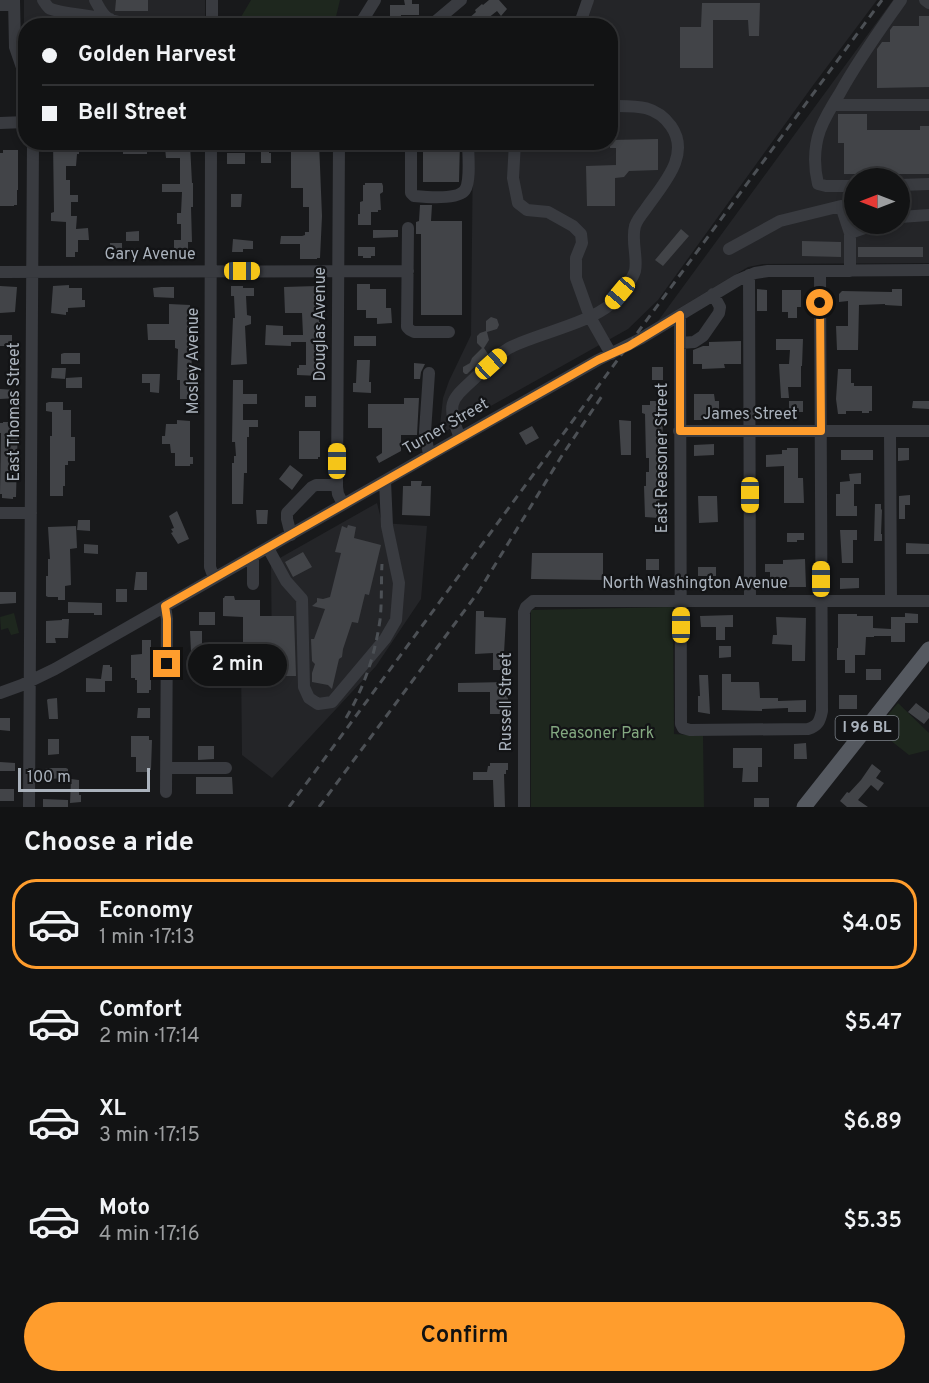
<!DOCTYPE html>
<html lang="en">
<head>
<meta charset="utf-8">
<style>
  body { margin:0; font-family:Overpass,sans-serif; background:#1f2022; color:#f1f3f6; height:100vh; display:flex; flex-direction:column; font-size:22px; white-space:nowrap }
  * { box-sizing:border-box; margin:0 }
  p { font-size:20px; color:#9c9ea0 }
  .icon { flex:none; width:33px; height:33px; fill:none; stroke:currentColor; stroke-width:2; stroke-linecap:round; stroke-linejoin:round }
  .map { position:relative; height:807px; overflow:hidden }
  .side { display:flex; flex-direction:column; background:#121314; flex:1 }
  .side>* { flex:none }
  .top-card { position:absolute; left:18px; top:18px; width:600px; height:132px; border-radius:24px; box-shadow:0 3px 9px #0003,0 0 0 2px #313234; display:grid; align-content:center; height:132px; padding:0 24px; background:#121314 }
  .needle { width:39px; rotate:270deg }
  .buttons { position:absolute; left:844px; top:168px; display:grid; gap:12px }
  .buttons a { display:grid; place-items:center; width:66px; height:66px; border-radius:50%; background:#121314; box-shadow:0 3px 9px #0003,0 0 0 2px #313234; font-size:30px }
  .scale { position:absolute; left:18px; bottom:15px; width:132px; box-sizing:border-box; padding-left:6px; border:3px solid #aab2bc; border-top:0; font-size:16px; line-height:21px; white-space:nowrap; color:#aab2bc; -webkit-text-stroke:4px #131416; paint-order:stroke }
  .end { position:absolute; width:27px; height:27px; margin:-14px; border:8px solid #ff9d2d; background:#111; box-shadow:0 0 0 3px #111 }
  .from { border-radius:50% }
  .bubble { position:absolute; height:42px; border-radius:21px; background:#121314; box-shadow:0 3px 9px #0003,0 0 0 2px #313234; font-size:20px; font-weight:600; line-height:42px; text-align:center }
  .car { position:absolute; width:18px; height:36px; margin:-18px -9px; border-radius:8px; box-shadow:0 0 4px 2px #0007; background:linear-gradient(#f5c518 24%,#345 0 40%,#f5c518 0 76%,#345 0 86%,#f5c518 0) }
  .top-card b { display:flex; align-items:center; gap:21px; height:57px; font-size:22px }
  .top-card b+b { border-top:2px solid #313234 }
  .top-card i { width:15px; height:15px; background:#f1f3f6 }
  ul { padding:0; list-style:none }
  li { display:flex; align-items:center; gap:18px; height:90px; margin:0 12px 9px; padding:0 12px; border:3px solid transparent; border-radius:24px }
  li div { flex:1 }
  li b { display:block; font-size:22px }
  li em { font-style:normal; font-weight:600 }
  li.on { border-color:#ff9d2d }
  li>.icon { width:54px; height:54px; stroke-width:1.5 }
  h2 { padding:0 24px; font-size:27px; line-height:72px }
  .primary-button { display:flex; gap:12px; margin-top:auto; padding:12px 24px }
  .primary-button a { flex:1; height:69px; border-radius:36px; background:#ff9d2d; color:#111; font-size:24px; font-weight:600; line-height:69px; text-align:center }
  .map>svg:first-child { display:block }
  .built { fill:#242528; fill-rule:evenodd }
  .green { fill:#1e271e }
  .building { fill:#424448 }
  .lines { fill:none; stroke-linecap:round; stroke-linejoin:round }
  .minor { stroke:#393b40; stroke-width:12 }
  .major { stroke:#555960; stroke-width:15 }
  .rail { stroke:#4c5055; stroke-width:3; stroke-dasharray:8 6; stroke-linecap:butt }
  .route { stroke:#ff9d2d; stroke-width:8 }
  .labels { text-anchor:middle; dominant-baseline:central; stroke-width:4.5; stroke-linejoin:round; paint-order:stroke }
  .shield { fill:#131416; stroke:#7d838a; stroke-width:1.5 }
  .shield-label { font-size:15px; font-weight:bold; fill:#aab2bc }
  .street-label { font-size:16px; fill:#aab2bc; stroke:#131416 }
  .park-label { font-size:16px; fill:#83a880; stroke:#131416 }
</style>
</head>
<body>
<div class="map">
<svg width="929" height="807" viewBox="0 0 929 807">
  <rect width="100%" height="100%" fill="#18191b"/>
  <path class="built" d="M24,0H205V25L26,26L25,45L24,40Z
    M594,0H877L814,84L658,300L628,329L439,435L443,398L449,381L471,335L473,143L610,142V26L586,25Z
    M893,0H929V263L763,264L748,267L658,321ZM855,178H900V224H855Z
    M377,503L382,523L427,526L421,599L376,666L272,778L242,755L241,663L272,662L271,563Z"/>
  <path class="green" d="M251,0H340L334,25H238L241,17Z
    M673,607L674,734L703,736L704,807H531V610Z
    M14,613L19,633L11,635L8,628L1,630L0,617Z
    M898,703L929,733V750L909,755L876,729Z"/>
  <path class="building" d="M116,0H148V11H115Z
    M404,0H412V4H419V15H401V24H390V5H405Z
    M489,0H499L507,9L501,16L497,11L478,26H460L476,12L475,10L482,4L483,5Z
    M702,3H760L759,36H749L748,20H713V68H680V27H701Z
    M919,16H929V87L877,88V49L882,42H890V30L893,26H919Z
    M838,114H867V130H920V126H929V174H844V143H838Z
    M658,139V170L629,171L624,177L615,178V206H587L586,166L616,165V148H610V140Z
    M53,142L79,145V154H77L76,166H66V180H70V195H78V202H71V216H77L76,229L88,228L89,240H78V252H75V257H66V222L51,221V213L54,212Z
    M147,142V154H123V144Z
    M255,142H269V153H271V163H261V149H255Z
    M305,142H319L322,216L320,258H317V259H300V244H280L281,236H302L305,235V232H309V207H303V188H291V149H305Z
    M356,142H375V150H356Z
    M423,142H460L459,182H423Z
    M190,144L192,183H193V207H191L192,242H188V251H174V240H181V224H177V213H181L182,192H162V184H180V158H166L165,148H179V145Z
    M3,150H18V190H17V205H14V206H0V153H3Z
    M227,153H245V164H227Z
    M365,183H382L383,186V192L380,194L381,210H378V212H371V225H358V214H360V202L363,201V185H365Z
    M231,194H242L241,207H231Z
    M420,205H432L431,221H462V315H421V234H416V222L419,221Z
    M681,229L689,236L663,266L655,260Z
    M373,230H398V237L373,238Z
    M139,231V241H126V232Z
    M233,239L253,241V249H243V252H232Z
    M802,241L841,242V257L802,256Z
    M110,243H122V255H110Z
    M358,247H375V256H371V258H363V256H358Z
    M858,247H923V257H858Z
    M357,284H370V289H386V308H391L392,323L377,324V318H366V310H357Z
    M69,285V288H82V300H85V307L68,308V312H66V315L51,313L53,286Z
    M0,286L17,287L15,312L0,313Z
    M231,286H243V288H254V296H246L247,315L251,316V324L245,326L247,364L231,365L233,318H235L234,296H231Z
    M317,286V290H319V322H320V376L297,375V368H299V365H306V342H291V346L265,345L266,325L283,326V335H303L302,313H285L284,287Z
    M161,287H174V298L154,297L153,288Z
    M757,289L767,290V311H757Z
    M892,289H902V306L885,305V304L859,305L858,350H837L836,326H848V301L839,302V294L842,291L892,292Z
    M782,290H801V307H797V318H788V312H782Z
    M169,304L190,305V317L193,318V327H190V341H192L191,399H180V380H177L178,349L175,348V340H148L147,324H169Z
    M491,317L497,319L499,325L497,329L487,332L489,340L484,348L488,354L467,374H465L463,372V367L470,363L472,358L482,348L477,343V336L480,333L486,331V321Z
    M0,335H12V346H0Z
    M354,336H376V346H354Z
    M776,339H803L802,366H801V387H788L789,398H781L779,364H789L790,350H776Z
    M741,341V364H724L725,368L702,369V364H693V350L703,346H709V342Z
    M64,353H80V364H61V354Z
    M357,360H370L369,382H371V393L353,392V383H356Z
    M414,363L425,364L421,372L420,379H414Z
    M652,367H663V380H652Z
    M52,368H66L65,379L51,378Z
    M838,369H851V383H854V386H872V411H869V413H862V411H846V414H838L836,399Z
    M142,374H160L159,393L150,392V383H142Z
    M82,377V388H66V378Z
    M233,380H243V394H257V404H243V420H258V427H249V437H247V473H244L243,504H232V463H234V456H236L235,442H232Z
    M0,389L17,390V398L0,399Z
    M694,394H714L715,401H719V420H694Z
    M305,396H316V407H305Z
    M404,398H419L417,435H401V451L379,463L376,457L382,453V428H368V404H404Z
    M650,401H661L660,422H663L662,444H660L659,485H663V493H660L659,518L645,517L644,486H646V472H649V458H646L645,414L642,413V405H650Z
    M789,401H803V412H789Z
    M913,401H929V409L912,408Z
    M49,402H63V410H71V437H75V461H68V465H65V486H63V496H50V436H52V412L46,411V403Z
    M177,420L190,421V457H193V464H190V466H175V453H171L170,444H162V436H165L166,424H177Z
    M619,420L631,421V455H621Z
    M3,422H18L16,497H13V499L2,498V494H0L1,433H0V423H3Z
    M532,426L539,438L526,445L519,433Z
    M299,431H320V457H318V459H299Z
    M714,444V455L694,456V445Z
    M787,448H798V478H803L804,503H784V466L766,467V455L782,454V450H787Z
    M898,448H909V460L898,461Z
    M841,450H873V460H841Z
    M290,465L303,475L292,490L279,479Z
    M861,473V484H854V506H857V516H836V494H840V482L850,481L849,474Z
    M411,481H422L421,486H431L430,516L402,515L403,486H411Z
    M910,495V505H905V519H899V496Z
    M698,496H717L718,522L699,523Z
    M875,504H881V509L882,510L881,534H882V541H874Z
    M256,510H268L267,524H257Z
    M177,511L189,539L178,544L171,533L173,532L171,529L174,528L169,516Z
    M78,520H90V531L77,530Z
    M348,525L356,527L354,538L381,545L369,595L365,594L358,623L352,622L343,649L342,657L339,659L332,689L328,685L312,682V673L315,664L312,661L311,639H314L325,609L312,606L317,602V598L323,599L330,597L341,553L335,552L342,526L347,528Z
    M76,526L77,548L70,549L71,585L65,586V600H58V597H48L46,596V576H48V559H50L48,527Z
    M840,530H857V540H853V563H842Z
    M787,533H804V540H797V542H787Z
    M906,543L929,544V554H906Z
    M84,544L98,545V554L84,553Z
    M303,552L312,567L293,577L285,562Z
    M532,553H603V580L531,579Z
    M646,559H659V570H646Z
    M805,559L806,587H777V589H770V572H765V564H783V560Z
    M698,567H716V576H698Z
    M136,572H147V590H134Z
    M840,578H859V588L840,589Z
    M116,589H127V602H116Z
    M0,592H16V603L0,604Z
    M225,596H234L235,600H260V616H294L296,676H272V655H243V617L223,616V598H224Z
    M68,602L102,603V615H94V613H68Z
    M476,611H484V617L506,618L504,653H506V670H493V653L475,654Z
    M199,612H215V625H199Z
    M905,613L918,614V623H905V642H891V636H874V637H866L865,655H855V673H845V660H837V648H838V614H857V616H873V628L891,629V617H905Z
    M733,615V627H725V640H716V627H701L700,616Z
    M776,617L806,618L805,661H792V645L772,644L773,635H777Z
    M62,619H69L68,638H55L56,643H46V621L62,620Z
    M190,631H202V652H191Z
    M142,640H151V690H149V693H137V680H135V678H131V655L142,654Z
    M719,646H731V657L719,658Z
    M103,665H110V667H112V681H105V692H86V678L101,679Z
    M866,669H881V680H866Z
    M722,674H731V682H759L760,698H778V701L806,700V712H788V708L762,709V711L722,710Z
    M699,675H708L710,714L698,712V696H700Z
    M506,682V687H508V703H509V714H490V692H458V683Z
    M839,695H857V709H839Z
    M57,698L58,719H49L47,700L48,699Z
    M916,703L929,713V718L924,724L908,712Z
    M138,708H150V718H137Z
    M0,718H10V731L0,730Z
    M131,736H149V740H152L151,770H149V772H136V757H131Z
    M48,739H59V754L48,755Z
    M806,743L807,759H794V744Z
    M198,746H214V759L198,760Z
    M733,748H762V767H758V782H742L743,768H733Z
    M0,762L15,763V771H0Z
    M490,763H508V770H506V774H504L505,807H494L493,780H473V772H487L488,766H490Z
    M872,764L881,771L876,778L884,783L878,791L871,785L858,800L868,807H847L840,801L847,792L849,793L861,780Z
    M47,768H66L68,769V778L47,779V777H45V769Z
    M196,777H232L233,794H196Z
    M71,779L79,780V795H81V802L70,803Z
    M0,789H14V801H0Z
    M754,798H769V807H754Z
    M43,799L68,800V807H43Z"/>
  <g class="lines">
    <path class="minor" d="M14,0L15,47L26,79
      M43,0C45,3 46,5 49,8C56,13 98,17 110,19
      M95,0C99,7 102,15 109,19C124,27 157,20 175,26
      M925,0L929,3
      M0,5H14
      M212,26V0
      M359,26L375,0
      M430,26L461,0
      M579,26L588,0
      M833,105H929
      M0,123L26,122
      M211,142L210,567L214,578
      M339,142L337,487L338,494L343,504
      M411,142V193L414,196C425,197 458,200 465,190C471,181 468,154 468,142
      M515,142L513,178L518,203L527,210L548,212L573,226L581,234L582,243L576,258V278L590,317L611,354
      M900,185L929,184
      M855,186H826L818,184C814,167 814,147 820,130C825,117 833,104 840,93C858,60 880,30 901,0
      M900,217L929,215
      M408,228L407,327L410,330L414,332H449
      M850,233L876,224
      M729,249L780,221L841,206L850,233V271
      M0,272L408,271
      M749,275L750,601
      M680,315L681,724L683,728L690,730L808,729C818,726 820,721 822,711L820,271
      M680,343L694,342L703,336L719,313L720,307L713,294
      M429,373L425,432L429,455
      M679,431H929
      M890,431L891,601
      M460,438C446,402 450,401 477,376C486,368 500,352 511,347C540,333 587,324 611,304C618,297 632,281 635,271C638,258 631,241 635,226C637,220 641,215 645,210C661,186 692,156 671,126C655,104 635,106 610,106
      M0,513H31
      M291,535L287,519V513L312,487L316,485H337
      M268,548L286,581L302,599L304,687L309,698L318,704L332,702L385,639L396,620L399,583L387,526L385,481
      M253,556V584
      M165,606L167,619L166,792
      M0,693L22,685L55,669L435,452L598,360L640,339L738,280L755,273L768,271L929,270
      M167,768H226
      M29,807L33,142
      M524,807V612L526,607L533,601H929"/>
    <path class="major" d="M804,807L929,649"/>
    <path class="rail" d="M346,718C364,688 375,655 380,620C382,602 381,582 382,564
      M289,807L882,0
      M319,807L479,591L561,457L602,396"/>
  </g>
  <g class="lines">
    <path class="route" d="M167,664V619L165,606L448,445L598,360L629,346L680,315V431H821L820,303"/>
  </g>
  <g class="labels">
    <rect class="shield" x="835.5" y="716" width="63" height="24" rx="4.5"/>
    <g class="shield-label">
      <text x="867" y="728">I 96 BL</text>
    </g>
    <g class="street-label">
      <text x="150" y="255">Gary Avenue</text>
      <text transform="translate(321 324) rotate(-90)">Douglas Avenue</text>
      <text transform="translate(194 361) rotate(-90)">Mosley Avenue</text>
      <text transform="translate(15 412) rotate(-90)">East Thomas Street</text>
      <text x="750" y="415">James Street</text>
      <text transform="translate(446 427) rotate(-30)">Turner Street</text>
      <text transform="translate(663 458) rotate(-90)">East Reasoner Street</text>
      <text x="695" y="584">North Washington Avenue</text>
      <text transform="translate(507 702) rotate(-90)">Russell Street</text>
    </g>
    <g class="park-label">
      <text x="602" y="734">Reasoner Park</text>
    </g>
  </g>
</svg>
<div class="buttons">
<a><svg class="needle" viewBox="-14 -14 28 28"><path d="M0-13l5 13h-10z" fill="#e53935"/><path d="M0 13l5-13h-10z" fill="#9c9ea0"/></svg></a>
</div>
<div class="scale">100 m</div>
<i class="end from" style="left:820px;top:303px"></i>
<i class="end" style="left:167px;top:664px"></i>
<div class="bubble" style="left:188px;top:644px;width:99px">2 min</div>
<i class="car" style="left:242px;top:271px;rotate:90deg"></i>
<i class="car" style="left:620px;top:293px;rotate:220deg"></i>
<i class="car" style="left:491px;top:364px;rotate:48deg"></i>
<i class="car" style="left:337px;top:461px;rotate:0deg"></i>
<i class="car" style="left:750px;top:495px;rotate:180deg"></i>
<i class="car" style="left:821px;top:579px;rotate:0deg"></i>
<i class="car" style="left:681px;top:625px;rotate:0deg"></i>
<div class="top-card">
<b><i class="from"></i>Golden Harvest</b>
<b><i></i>Bell Street</b>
</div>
</div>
<section class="side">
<h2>Choose a ride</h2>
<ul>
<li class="on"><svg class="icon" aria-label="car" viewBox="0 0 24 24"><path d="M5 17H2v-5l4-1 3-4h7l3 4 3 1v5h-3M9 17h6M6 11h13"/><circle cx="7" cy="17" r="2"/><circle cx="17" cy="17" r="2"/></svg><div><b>Economy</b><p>1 min · 17:13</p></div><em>$4.05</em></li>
<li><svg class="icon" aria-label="car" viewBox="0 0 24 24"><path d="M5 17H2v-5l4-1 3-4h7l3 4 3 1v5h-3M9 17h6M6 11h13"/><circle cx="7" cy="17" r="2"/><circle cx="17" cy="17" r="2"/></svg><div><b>Comfort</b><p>2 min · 17:14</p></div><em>$5.47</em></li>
<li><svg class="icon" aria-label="car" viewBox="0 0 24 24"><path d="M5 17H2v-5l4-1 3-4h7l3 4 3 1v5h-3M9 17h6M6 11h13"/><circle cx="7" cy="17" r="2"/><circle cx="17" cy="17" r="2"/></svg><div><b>XL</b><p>3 min · 17:15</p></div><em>$6.89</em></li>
<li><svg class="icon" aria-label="car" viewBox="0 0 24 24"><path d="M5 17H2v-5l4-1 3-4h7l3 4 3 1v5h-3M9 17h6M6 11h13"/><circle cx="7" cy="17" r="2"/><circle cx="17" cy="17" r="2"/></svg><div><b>Moto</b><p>4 min · 17:16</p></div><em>$5.35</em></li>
</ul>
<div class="primary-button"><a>Confirm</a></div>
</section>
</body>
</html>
